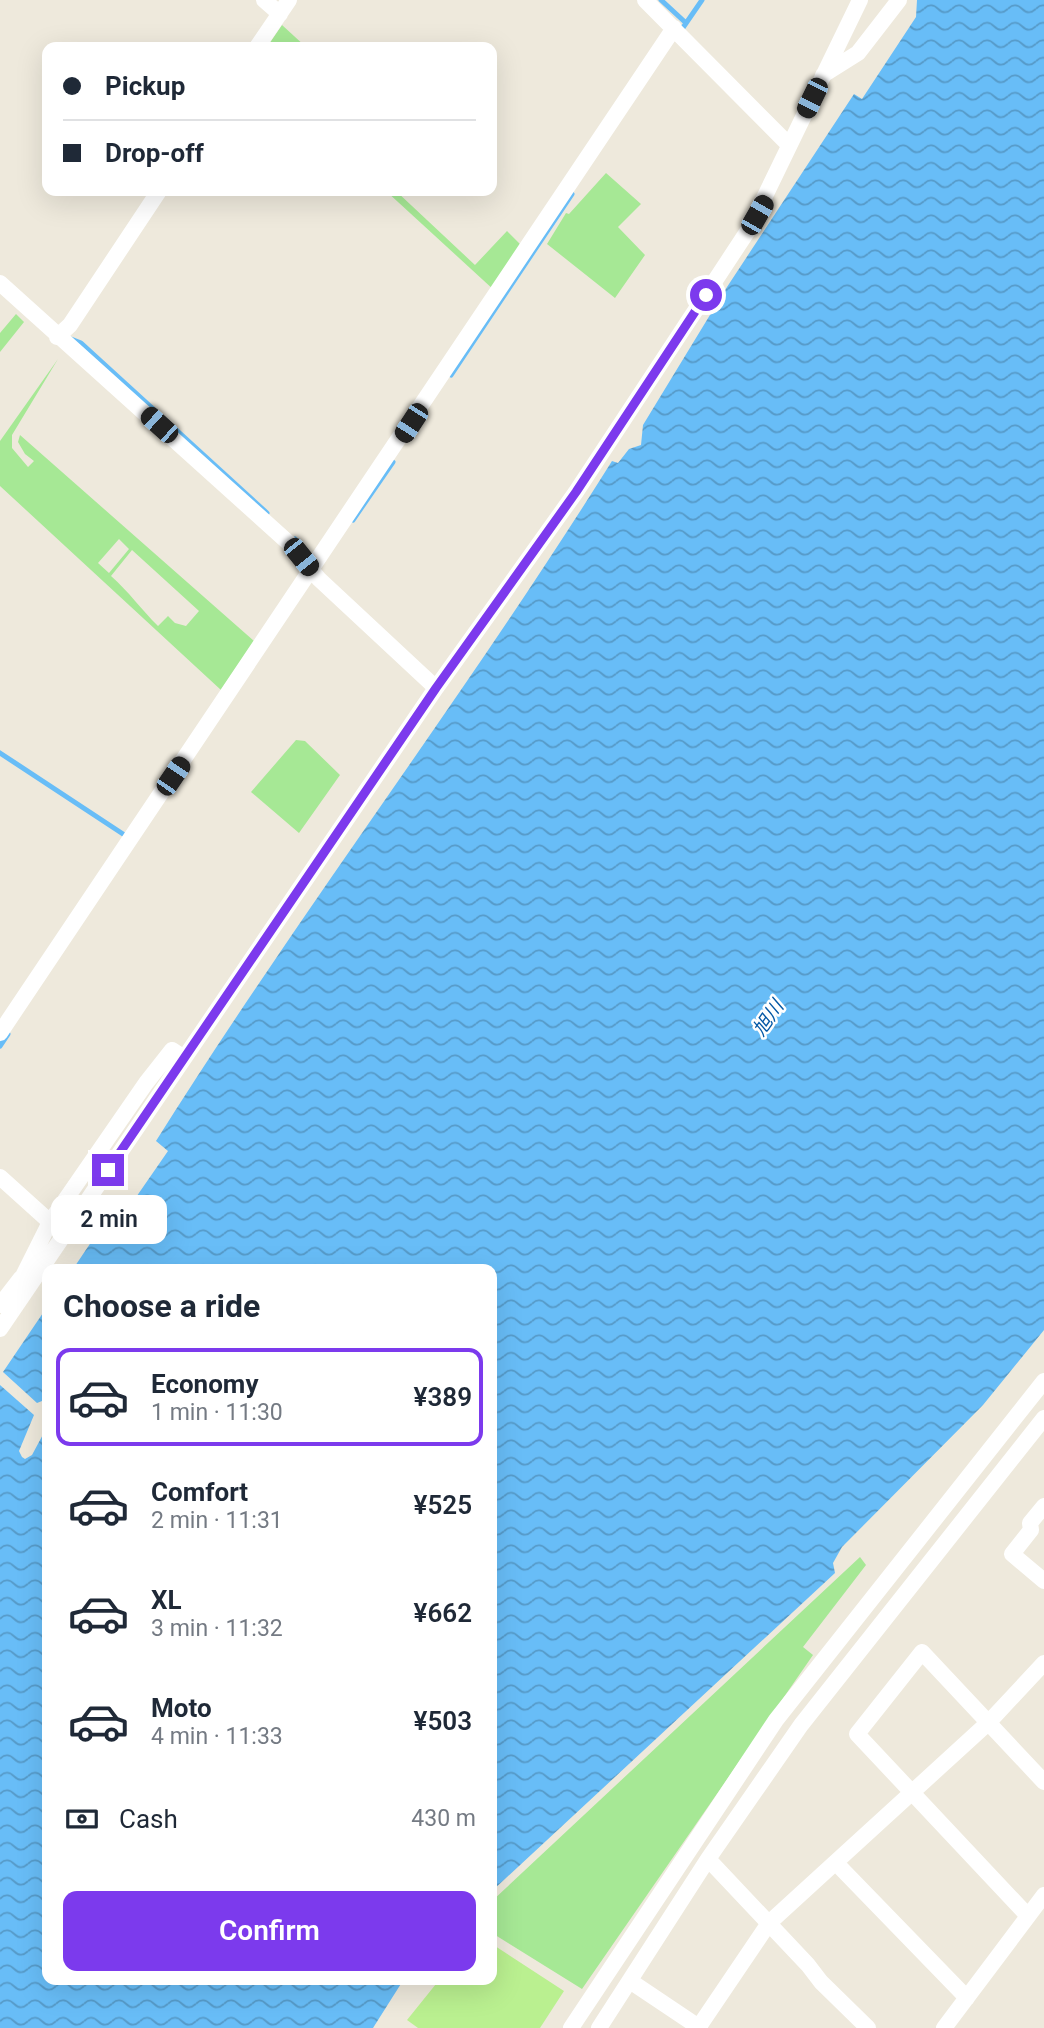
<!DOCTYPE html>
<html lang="en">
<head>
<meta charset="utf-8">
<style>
  body { margin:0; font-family:Roboto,"Noto Sans JP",sans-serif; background:#f2f2f3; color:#1f2937; height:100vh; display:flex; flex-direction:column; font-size:26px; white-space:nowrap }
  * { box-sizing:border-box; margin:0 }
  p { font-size:23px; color:#747a83 }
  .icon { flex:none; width:38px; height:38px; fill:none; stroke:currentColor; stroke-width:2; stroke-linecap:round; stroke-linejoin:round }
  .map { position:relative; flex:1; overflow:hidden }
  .sheet { position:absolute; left:42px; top:1264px; width:455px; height:721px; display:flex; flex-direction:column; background:#fff; border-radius:14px; box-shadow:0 7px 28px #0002 }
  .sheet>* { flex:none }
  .banner { position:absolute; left:42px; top:42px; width:455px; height:154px; border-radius:14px; box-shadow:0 7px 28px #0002; display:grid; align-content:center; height:154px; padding:0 21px; background:#fff }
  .end { position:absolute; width:32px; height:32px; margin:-16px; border:9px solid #7c3aed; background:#fff; box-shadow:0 0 0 4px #fff }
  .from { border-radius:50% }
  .bubble { position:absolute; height:49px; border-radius:14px; background:#fff; box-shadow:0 7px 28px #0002; font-size:23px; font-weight:600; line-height:49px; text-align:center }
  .car { position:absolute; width:21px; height:42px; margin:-21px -10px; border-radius:9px; box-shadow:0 0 5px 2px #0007; background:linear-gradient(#222 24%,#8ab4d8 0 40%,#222 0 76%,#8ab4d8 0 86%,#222 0) }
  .banner b { display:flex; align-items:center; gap:24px; height:66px; font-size:26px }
  .banner b+b { border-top:2px solid #e0e1e3 }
  .banner i { width:18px; height:18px; background:#1f2937 }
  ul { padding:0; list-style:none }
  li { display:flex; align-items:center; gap:21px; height:98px; margin:0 14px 10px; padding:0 7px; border:4px solid transparent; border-radius:14px }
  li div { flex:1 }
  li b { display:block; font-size:26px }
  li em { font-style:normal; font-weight:600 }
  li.selected { border-color:#7c3aed }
  li>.icon { width:63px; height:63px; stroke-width:1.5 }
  h2 { padding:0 21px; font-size:32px; line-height:84px }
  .pay { display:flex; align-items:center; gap:18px; height:77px; padding:0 21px; font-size:26px }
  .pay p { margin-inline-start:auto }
  .primary-button { display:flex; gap:14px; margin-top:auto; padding:14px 21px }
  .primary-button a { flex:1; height:80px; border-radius:14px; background:#7c3aed; color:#fff; font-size:28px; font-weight:600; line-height:80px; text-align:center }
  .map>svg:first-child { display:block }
  .grass { fill:#a6e895; fill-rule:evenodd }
  .pitch { fill:#baf090 }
  .water { fill:url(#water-waves) }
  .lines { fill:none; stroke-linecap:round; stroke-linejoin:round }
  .stream { stroke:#68bdf7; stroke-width:5 }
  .minor { stroke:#fff; stroke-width:16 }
  .route { stroke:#7c3aed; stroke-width:9 }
  .labels { text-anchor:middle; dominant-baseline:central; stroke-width:5; stroke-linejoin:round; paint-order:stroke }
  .water-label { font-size:19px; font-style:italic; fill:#0458a6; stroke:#fff }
</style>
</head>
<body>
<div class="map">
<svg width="1044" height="2028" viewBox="0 0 1044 2028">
  <defs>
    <pattern id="water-waves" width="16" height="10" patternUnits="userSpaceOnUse" patternTransform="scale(1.75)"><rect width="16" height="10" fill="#68bdf7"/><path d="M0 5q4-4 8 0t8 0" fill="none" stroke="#569ac8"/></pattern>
  </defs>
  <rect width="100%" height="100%" fill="#eee9dc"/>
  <path class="grass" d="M282,25L306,47H267Z
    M606,173L641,204L618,227L645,255L615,298L547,244L566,213L569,214Z
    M386,191H396L475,265L507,231L523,247L495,291Z
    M16,314L24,322L0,352V333Z
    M58,359L12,435V448L28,467L34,461L25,454L18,442L20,435L254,641L221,690L0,486V441ZM119,539L129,549L109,573L98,563ZM132,550L199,611L186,626L175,623L168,616L158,626C141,609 129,592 111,576Z
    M296,740L305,741L340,775L299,833L251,792Z
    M860,1557L866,1565L803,1647L813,1655L582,1989L492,1933V1901Z"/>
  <path class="pitch" d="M492,1944L564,1991L540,2028H418L407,2020L440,1979H492Z"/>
  <path class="water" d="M917,0H1044V1330L983,1405L842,1547L833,1563L835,1573L492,1891V1269H73L104,1223L114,1229L168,1151L156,1141C301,910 467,693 612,461L618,463L629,449L641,445L643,425L727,287L854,94L862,99L916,17Z
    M47,1307V1382L42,1401L37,1403L3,1372Z
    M0,1385L34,1415L19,1451L22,1457L25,1459L32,1455L47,1427V1979H404L373,2028H0Z"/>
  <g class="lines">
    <path class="stream" d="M661,0L686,23
      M680,32L702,0
      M71,339L81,343L267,513
      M451,375L572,194
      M353,520L393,462
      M295,539L314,560
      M0,753L123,834
      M0,1046L8,1034"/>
    <path class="minor" d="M264,0L280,14
      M645,0L789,145
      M257,47L289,0
      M823,75L858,53L899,0
      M0,283L291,545L319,579L436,688
      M57,337L70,325L159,191
      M0,1033L674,28
      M0,1177L50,1222
      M29,1281L23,1276L50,1222L146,1083L172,1050L184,1058
      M0,1305L21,1278
      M0,1329L436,688L576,492L749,229L860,0
      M1044,1506L1030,1523L1031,1530L1012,1554L1044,1581
      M708,1859L808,1965L821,1982L868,2028
      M836,1863L967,1998
      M1028,1916L857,1734L922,1652L1044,1782
      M630,1981L700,2028
      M571,2028L776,1720L1044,1381
      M599,2028L708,1859L801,1725L1044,1418
      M698,2028L769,1923L989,1722L1044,1663
      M944,2028L1044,1895"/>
  </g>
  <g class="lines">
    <path class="route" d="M108,1170L436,688L576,492L706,295"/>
  </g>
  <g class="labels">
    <g class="water-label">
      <text transform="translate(768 1018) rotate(-55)">旭川</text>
    </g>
  </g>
</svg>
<i class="end from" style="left:706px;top:295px"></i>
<i class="end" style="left:108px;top:1170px"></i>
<div class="bubble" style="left:51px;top:1195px;width:116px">2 min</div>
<i class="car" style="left:812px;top:98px;rotate:206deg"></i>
<i class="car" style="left:757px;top:215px;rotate:30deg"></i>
<i class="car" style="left:411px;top:423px;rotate:213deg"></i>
<i class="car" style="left:159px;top:425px;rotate:312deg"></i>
<i class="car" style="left:301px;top:557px;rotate:141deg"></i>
<i class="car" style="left:173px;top:776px;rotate:34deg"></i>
<div class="banner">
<b><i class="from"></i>Pickup</b>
<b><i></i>Drop-off</b>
</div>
<section class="sheet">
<h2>Choose a ride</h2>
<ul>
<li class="selected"><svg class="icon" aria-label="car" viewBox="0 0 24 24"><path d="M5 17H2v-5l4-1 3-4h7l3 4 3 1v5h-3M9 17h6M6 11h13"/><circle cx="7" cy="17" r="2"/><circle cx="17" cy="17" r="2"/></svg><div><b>Economy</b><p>1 min · 11:30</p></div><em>¥389</em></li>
<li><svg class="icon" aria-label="car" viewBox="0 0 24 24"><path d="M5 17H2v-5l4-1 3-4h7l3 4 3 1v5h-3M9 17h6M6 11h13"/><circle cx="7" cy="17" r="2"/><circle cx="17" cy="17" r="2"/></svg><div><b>Comfort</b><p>2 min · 11:31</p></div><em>¥525</em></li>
<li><svg class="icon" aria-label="car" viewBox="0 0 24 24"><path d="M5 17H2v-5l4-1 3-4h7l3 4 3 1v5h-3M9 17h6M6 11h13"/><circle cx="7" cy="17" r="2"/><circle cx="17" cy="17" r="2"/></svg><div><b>XL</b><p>3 min · 11:32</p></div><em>¥662</em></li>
<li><svg class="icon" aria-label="car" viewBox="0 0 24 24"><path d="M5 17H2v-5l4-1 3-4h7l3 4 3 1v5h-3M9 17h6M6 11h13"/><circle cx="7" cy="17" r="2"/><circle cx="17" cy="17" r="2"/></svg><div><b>Moto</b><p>4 min · 11:33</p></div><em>¥503</em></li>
</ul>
<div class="pay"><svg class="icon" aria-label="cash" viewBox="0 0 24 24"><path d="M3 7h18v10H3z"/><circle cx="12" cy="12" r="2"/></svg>Cash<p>430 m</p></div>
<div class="primary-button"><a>Confirm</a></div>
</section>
</div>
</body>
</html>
